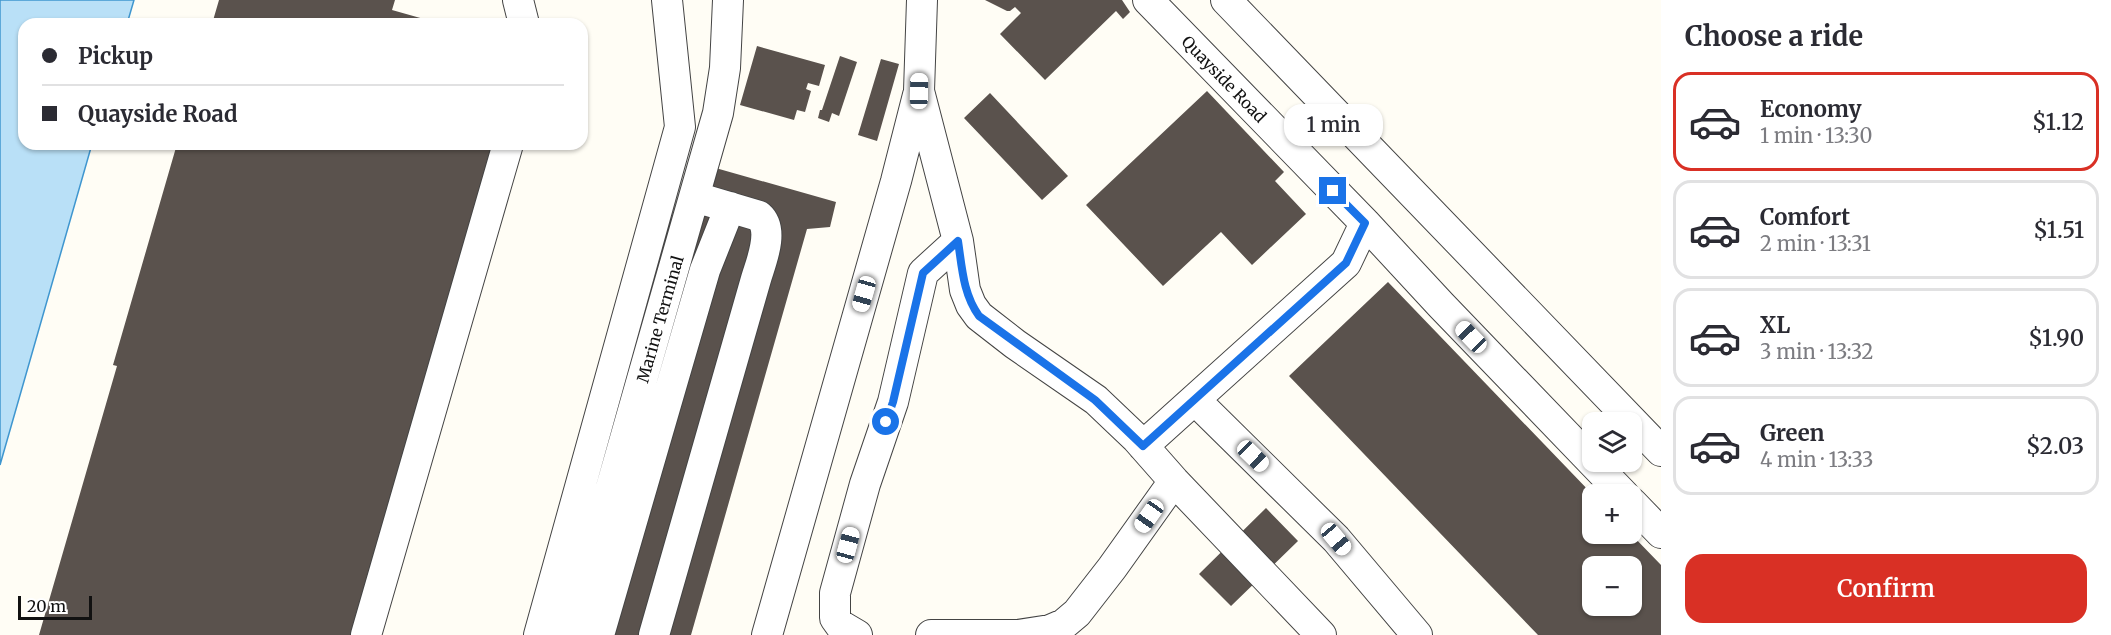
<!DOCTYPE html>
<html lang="en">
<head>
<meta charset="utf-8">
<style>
  body { margin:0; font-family:Merriweather,serif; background:#f7f7f7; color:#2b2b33; height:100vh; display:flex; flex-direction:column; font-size:22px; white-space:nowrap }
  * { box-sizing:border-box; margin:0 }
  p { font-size:20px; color:#7c7c81 }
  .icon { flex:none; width:33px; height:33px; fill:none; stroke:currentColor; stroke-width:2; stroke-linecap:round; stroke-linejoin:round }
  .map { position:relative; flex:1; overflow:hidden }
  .side { display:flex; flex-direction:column; background:#fff; width:450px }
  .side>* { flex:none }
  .banner { position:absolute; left:18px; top:18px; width:570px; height:132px; border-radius:18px; box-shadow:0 2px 4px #0004; display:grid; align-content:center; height:132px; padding:0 24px; background:#fff }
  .tools { position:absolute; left:1582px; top:412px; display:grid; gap:12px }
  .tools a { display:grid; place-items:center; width:60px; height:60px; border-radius:12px; background:#fff; box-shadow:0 2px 4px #0004; font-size:30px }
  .scale { position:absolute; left:18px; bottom:15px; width:74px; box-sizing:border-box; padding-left:6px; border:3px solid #111; border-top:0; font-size:16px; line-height:21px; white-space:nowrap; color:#111; -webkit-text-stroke:4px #fff; paint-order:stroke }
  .end { position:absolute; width:27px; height:27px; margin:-14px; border:8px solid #1a73e8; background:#fff; box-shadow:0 0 0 3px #fff }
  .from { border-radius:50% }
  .bubble { position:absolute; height:42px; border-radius:18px; background:#fff; box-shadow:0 2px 4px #0004; font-size:20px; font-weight:600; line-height:42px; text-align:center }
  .car { position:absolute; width:18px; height:36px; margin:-18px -9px; border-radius:8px; box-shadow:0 0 4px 2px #0007; background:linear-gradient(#fff 24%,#345 0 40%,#fff 0 76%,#345 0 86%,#fff 0) }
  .banner b { display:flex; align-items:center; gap:21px; height:57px; font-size:22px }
  .banner b+b { border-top:2px solid #e1e1e2 }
  .banner i { width:15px; height:15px; background:#2b2b33 }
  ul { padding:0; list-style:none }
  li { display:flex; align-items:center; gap:18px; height:99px; margin:0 12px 9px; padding:0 12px; border:3px solid #e1e1e2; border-radius:18px }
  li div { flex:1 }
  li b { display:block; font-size:22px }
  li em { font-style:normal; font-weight:600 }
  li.active { border-color:#d93025 }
  li>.icon { width:54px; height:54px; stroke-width:1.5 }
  h2 { padding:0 24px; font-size:27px; line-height:72px }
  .button { display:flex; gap:12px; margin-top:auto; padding:12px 24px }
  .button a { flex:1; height:69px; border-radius:18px; background:#d93025; color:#fff; font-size:24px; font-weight:600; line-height:69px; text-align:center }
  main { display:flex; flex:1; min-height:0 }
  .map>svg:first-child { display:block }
  .water { fill:#b9e0f7; stroke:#3f96cf; stroke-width:1.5 }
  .building { fill:#5a524d; fill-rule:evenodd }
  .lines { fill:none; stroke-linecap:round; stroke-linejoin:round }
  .minor-casing { stroke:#444; stroke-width:32 }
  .minor { stroke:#fff; stroke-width:30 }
  .route { stroke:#1a73e8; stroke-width:8 }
  .labels { text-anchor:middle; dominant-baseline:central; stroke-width:6; stroke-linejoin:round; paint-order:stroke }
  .street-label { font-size:16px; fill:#111; stroke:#fff }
</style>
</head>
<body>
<main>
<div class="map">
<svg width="1661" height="635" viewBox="0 0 1661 635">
  <rect width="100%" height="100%" fill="#fffdf5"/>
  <path class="water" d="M0,0H134L127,24H24V144H92L0,465Z"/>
  <path class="building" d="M219,0H395L392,10L438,23L212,24Z
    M985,0H1122L1130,12L1123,19L1116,11L1045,80L1000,34L1021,13L1015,7L1010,11H1007Z
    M757,46L825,65L819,86L808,83L806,89L811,91L805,112L797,110L794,120L740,105Z
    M840,56L857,62L839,116L832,113L829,122L818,118L820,110H822Z
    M881,59L899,64L877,141L858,135Z
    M1207,91L1284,172L1275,181L1306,214L1252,265L1221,232L1163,286L1086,205Z
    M990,93L1068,176L1042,200L964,118Z
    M177,144H493L351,635H39L117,366L113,365Z
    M691,161L836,202L830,227L807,229L691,635H557Z
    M1388,282L1593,495V534H1631L1661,565V635H1538L1289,376ZM1593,567H1632V606H1593Z
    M1266,508L1298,541L1231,606L1199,574Z"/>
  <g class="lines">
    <g class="minor-casing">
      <path id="minor" d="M518,0L524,24
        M922,0L919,91L958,241L965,290L971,305L979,316L1015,344L1096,400L1137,439L1174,481L1321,635
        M1148,0L1365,223L1441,305L1624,495
        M1226,0L1661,451
        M1195,400L1336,539L1417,635
        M1143,446L1346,263L1365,223
        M1632,503L1661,533
        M366,635L508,144
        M539,635L680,127L667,0
        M569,635L718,113L725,68L728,0
        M599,635L705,270L730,207
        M654,635L756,279C761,262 775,230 759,216L695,197
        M767,635L896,181L918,95
        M857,635L840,625L835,618V593L865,484L893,402L923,273L958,241
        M931,635H1018L1050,630L1064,624L1077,613L1112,568L1174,481"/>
    </g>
    <use href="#minor" class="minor"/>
  </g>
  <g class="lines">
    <path class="route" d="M886,422L893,402L923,273L958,241C962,267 963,294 979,316L1095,400L1143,446L1346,263L1365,223L1333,191"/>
  </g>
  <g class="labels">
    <g class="street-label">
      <text transform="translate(1224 79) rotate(46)">Quayside Road</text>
      <text transform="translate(660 319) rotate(-74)">Marine Terminal</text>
    </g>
  </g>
</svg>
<div class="tools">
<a><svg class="icon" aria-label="layers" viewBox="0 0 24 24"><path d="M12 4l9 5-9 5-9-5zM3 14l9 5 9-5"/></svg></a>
<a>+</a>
<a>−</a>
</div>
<div class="scale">20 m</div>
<i class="end from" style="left:886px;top:422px"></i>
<i class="end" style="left:1333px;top:191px"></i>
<div class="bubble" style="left:1284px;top:104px;width:99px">1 min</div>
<i class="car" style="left:919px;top:91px;rotate:1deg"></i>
<i class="car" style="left:864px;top:294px;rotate:196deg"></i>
<i class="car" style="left:1471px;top:337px;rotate:316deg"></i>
<i class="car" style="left:1253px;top:456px;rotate:134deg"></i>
<i class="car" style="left:1149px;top:516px;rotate:215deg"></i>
<i class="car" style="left:1336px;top:539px;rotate:140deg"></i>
<i class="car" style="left:848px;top:545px;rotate:15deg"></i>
<div class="banner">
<b><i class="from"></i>Pickup</b>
<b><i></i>Quayside Road</b>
</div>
</div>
<section class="side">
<h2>Choose a ride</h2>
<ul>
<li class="active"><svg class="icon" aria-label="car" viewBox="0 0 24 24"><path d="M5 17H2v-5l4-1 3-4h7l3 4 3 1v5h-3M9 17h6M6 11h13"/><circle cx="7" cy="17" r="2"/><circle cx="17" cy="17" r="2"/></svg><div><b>Economy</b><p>1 min · 13:30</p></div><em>$1.12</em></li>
<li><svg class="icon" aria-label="car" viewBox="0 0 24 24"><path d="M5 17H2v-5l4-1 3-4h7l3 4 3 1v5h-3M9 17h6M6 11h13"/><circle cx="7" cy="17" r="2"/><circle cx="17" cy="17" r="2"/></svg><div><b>Comfort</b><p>2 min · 13:31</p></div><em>$1.51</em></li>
<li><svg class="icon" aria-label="car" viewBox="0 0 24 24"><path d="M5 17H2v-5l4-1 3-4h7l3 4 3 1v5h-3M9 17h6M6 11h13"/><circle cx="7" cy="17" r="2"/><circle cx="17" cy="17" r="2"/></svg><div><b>XL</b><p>3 min · 13:32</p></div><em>$1.90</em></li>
<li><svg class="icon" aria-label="car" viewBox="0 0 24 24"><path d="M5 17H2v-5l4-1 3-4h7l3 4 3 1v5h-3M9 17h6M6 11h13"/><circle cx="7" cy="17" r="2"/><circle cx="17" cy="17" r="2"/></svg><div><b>Green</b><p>4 min · 13:33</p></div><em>$2.03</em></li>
</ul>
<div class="button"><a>Confirm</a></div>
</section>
</main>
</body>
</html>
